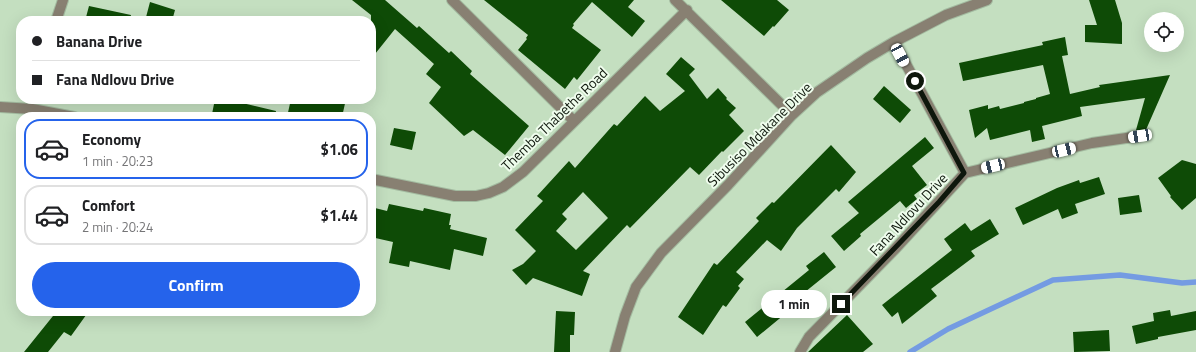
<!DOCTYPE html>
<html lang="en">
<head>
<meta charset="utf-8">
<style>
  body { margin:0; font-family:"Titillium Web",sans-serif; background:#f6f6f6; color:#202124; height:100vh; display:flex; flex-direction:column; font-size:15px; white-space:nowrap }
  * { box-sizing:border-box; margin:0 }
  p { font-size:13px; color:#757577 }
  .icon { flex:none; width:22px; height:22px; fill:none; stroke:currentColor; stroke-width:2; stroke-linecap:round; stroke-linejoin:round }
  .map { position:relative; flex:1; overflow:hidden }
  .panel { position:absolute; left:16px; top:112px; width:360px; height:204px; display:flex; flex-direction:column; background:#fff; border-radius:16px; box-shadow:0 4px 16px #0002 }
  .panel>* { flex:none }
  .banner { position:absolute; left:16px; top:16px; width:360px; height:88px; border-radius:16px; box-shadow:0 4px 16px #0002; display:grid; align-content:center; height:88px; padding:0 16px; background:#fff }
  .fabs { position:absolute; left:1144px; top:12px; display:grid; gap:8px }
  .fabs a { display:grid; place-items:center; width:40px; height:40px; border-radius:50%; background:#fff; box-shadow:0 4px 16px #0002; font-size:20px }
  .end { position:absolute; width:18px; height:18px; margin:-9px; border:5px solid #0e170c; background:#fff; box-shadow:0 0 0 2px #fff }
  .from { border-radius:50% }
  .bubble { position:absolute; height:28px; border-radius:14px; background:#fff; box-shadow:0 4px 16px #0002; font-size:13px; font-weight:700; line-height:28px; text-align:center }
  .car { position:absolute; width:12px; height:24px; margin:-12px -6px; border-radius:5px; box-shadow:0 0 3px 1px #0007; background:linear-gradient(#fff 24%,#345 0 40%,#fff 0 76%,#345 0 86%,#fff 0) }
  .banner b { display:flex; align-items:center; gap:14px; height:38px; font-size:15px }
  .banner b+b { border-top:1px solid #e0e0e0 }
  .banner i { width:10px; height:10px; background:#202124 }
  ul { padding:7px 0 0; list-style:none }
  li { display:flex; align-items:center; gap:12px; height:60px; margin:0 8px 6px; padding:0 8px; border:2px solid #e0e0e0; border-radius:16px }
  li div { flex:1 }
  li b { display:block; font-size:15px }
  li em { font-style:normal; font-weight:700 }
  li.current { border-color:#2563eb }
  li>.icon { width:36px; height:36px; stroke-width:1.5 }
  .action { display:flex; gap:8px; margin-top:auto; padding:8px 16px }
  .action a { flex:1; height:46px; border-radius:24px; background:#2563eb; color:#fff; font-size:16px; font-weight:700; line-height:46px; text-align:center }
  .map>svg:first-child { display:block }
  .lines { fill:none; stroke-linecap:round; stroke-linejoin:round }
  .stream { stroke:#749be2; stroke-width:5.5 }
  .building { fill:#0e4b06; fill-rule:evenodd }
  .minor-casing { stroke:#a3bba0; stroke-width:12 }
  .minor { stroke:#888072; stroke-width:10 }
  .route { stroke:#0e170c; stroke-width:5 }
  .labels { text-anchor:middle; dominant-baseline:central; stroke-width:4; stroke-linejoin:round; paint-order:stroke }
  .street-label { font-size:14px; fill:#0e170c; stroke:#eefcec }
</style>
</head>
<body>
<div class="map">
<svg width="1196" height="352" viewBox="0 0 1196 352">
  <rect width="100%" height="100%" fill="#c4dfc0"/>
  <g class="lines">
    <path class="stream" d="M910,352L948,329L1053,280L1120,275L1182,283L1196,282"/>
  </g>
  <path class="building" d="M352,0H385L417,28L419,26L449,53L451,51L472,71L470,74L529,126L505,155L473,130L464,136L429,103L441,87L426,74L434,64L395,29L371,59V15Z
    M484,0H634L628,7L645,21L632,37L592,2L573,24L574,25L572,28L601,50L577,80L574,77L565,89L518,50L527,39L526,38L528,35Z
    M721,0H777L789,10L774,27L773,26L764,36Z
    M1089,0H1115L1122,23V44L1085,42V25H1097Z
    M150,2L175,10L172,21H145Z
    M89,6L131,15L130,21H85Z
    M1065,37L1068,55L1062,56L1070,94L1100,87L1099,85L1170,75L1145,132L1142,130H1136L1145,98L1080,107L1082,116L1042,126L1045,139L1032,142L1030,130L990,140L987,128L975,138L969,110L988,105V109L999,106L1000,109L1024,103V102L1036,99V98L1050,94L1043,65L963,81L959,63L1043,45L1042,42Z
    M681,57L695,69L689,75L707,99L718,88L727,98L726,99L736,108L729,115L744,131L723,152L722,151L699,175L690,167L630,228L627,225L583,271L590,274L582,296L533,278L526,285L512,270L523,264L536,251L515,230L543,201L537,196L569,161L575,168L614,124L617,126L645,96L660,111L685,91L666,74ZM583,192L608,218L576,250L556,231L567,219L562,214Z
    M884,86L911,110L900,123L873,99Z
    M215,99H238V102L276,111L275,117H226L212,114Z
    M291,99H346L342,117H287Z
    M394,128L416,132L412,150L390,145Z
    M925,137L934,148L912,166L927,185L914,195L917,199L906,208L900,201L860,234L861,236L844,251L831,236L859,213L848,202Z
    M831,145L856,172L839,192L836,189L797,228L781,251L767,240L736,272L744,279L738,286L740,288L726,307L723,305L703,335L678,317L714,263L717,265L759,221L756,218L772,202L774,203Z
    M1182,160L1196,164V198L1182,210L1170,197L1171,196L1158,178Z
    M1099,177L1105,194L1075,204L1078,213L1062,219L1058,209L1023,225L1015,208L1057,188L1079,180L1080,183Z
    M1139,195L1142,212L1120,215L1118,198Z
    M389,204L423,211L424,208L451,214L449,225H451L450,229L487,238L483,256L454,249L450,270L410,261L409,267L389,263L393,242L371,237V207L387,211Z
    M990,219L999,234L971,251L975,256L931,289L937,296L902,324L898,312L892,317L882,305L952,250L944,239L965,223L971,231Z
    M824,252L836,267L805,292L808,295L757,337L745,322L809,270L806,266Z
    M1170,310L1171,316L1196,311V330L1158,337V339L1136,344L1132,326L1154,321L1153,313Z
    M57,311H89L71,336L64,332L48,352H24Z
    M556,311L575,312L574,335H570V352H554Z
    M847,315L873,344L863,352H808Z
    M1109,330L1110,351L1074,352L1073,332Z"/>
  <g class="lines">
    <g class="minor-casing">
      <path id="minor" d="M452,0L574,121
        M675,0L792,115
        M56,21L63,0
        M894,42L965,173
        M0,107L32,109L74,117
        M371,179L455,196H476L489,193L503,187L523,172L687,10
        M615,352L625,316L636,287L661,253L728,185L792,115L816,93L867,58L894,42L946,15L987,0
        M800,352L809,337L895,249L965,173L1092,143L1140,136"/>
    </g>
    <use href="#minor" class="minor"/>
  </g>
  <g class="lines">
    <path class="route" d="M841,304L939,202L964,173L915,81"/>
  </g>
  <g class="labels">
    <g class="street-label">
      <text transform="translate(554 119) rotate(-44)">Themba Thabethe Road</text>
      <text transform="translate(759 134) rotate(-45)">Sibusiso Mdakane Drive</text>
      <text transform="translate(908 214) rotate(-47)">Fana Ndlovu Drive</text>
    </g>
  </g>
</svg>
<div class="fabs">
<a><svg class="icon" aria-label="locate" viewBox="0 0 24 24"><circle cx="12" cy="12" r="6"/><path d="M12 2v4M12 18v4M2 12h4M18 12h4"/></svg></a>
</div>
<i class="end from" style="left:915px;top:81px"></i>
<i class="end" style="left:841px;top:304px"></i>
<div class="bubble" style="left:761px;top:290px;width:66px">1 min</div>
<i class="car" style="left:900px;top:55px;rotate:152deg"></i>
<i class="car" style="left:1140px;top:136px;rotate:261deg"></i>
<i class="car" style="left:1064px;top:150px;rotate:77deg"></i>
<i class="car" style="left:993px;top:166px;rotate:257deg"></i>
<div class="banner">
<b><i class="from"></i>Banana Drive</b>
<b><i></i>Fana Ndlovu Drive</b>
</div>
<section class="panel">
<ul>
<li class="current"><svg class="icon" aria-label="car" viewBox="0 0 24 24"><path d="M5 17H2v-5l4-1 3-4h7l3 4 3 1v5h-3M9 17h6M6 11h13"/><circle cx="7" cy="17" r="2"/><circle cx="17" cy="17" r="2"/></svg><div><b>Economy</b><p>1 min · 20:23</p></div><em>$1.06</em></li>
<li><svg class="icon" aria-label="car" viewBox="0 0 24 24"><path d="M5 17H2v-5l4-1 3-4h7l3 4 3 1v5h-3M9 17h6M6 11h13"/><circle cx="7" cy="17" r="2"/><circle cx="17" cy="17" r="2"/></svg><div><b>Comfort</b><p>2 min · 20:24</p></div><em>$1.44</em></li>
</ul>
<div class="action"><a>Confirm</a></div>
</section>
</div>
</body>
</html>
